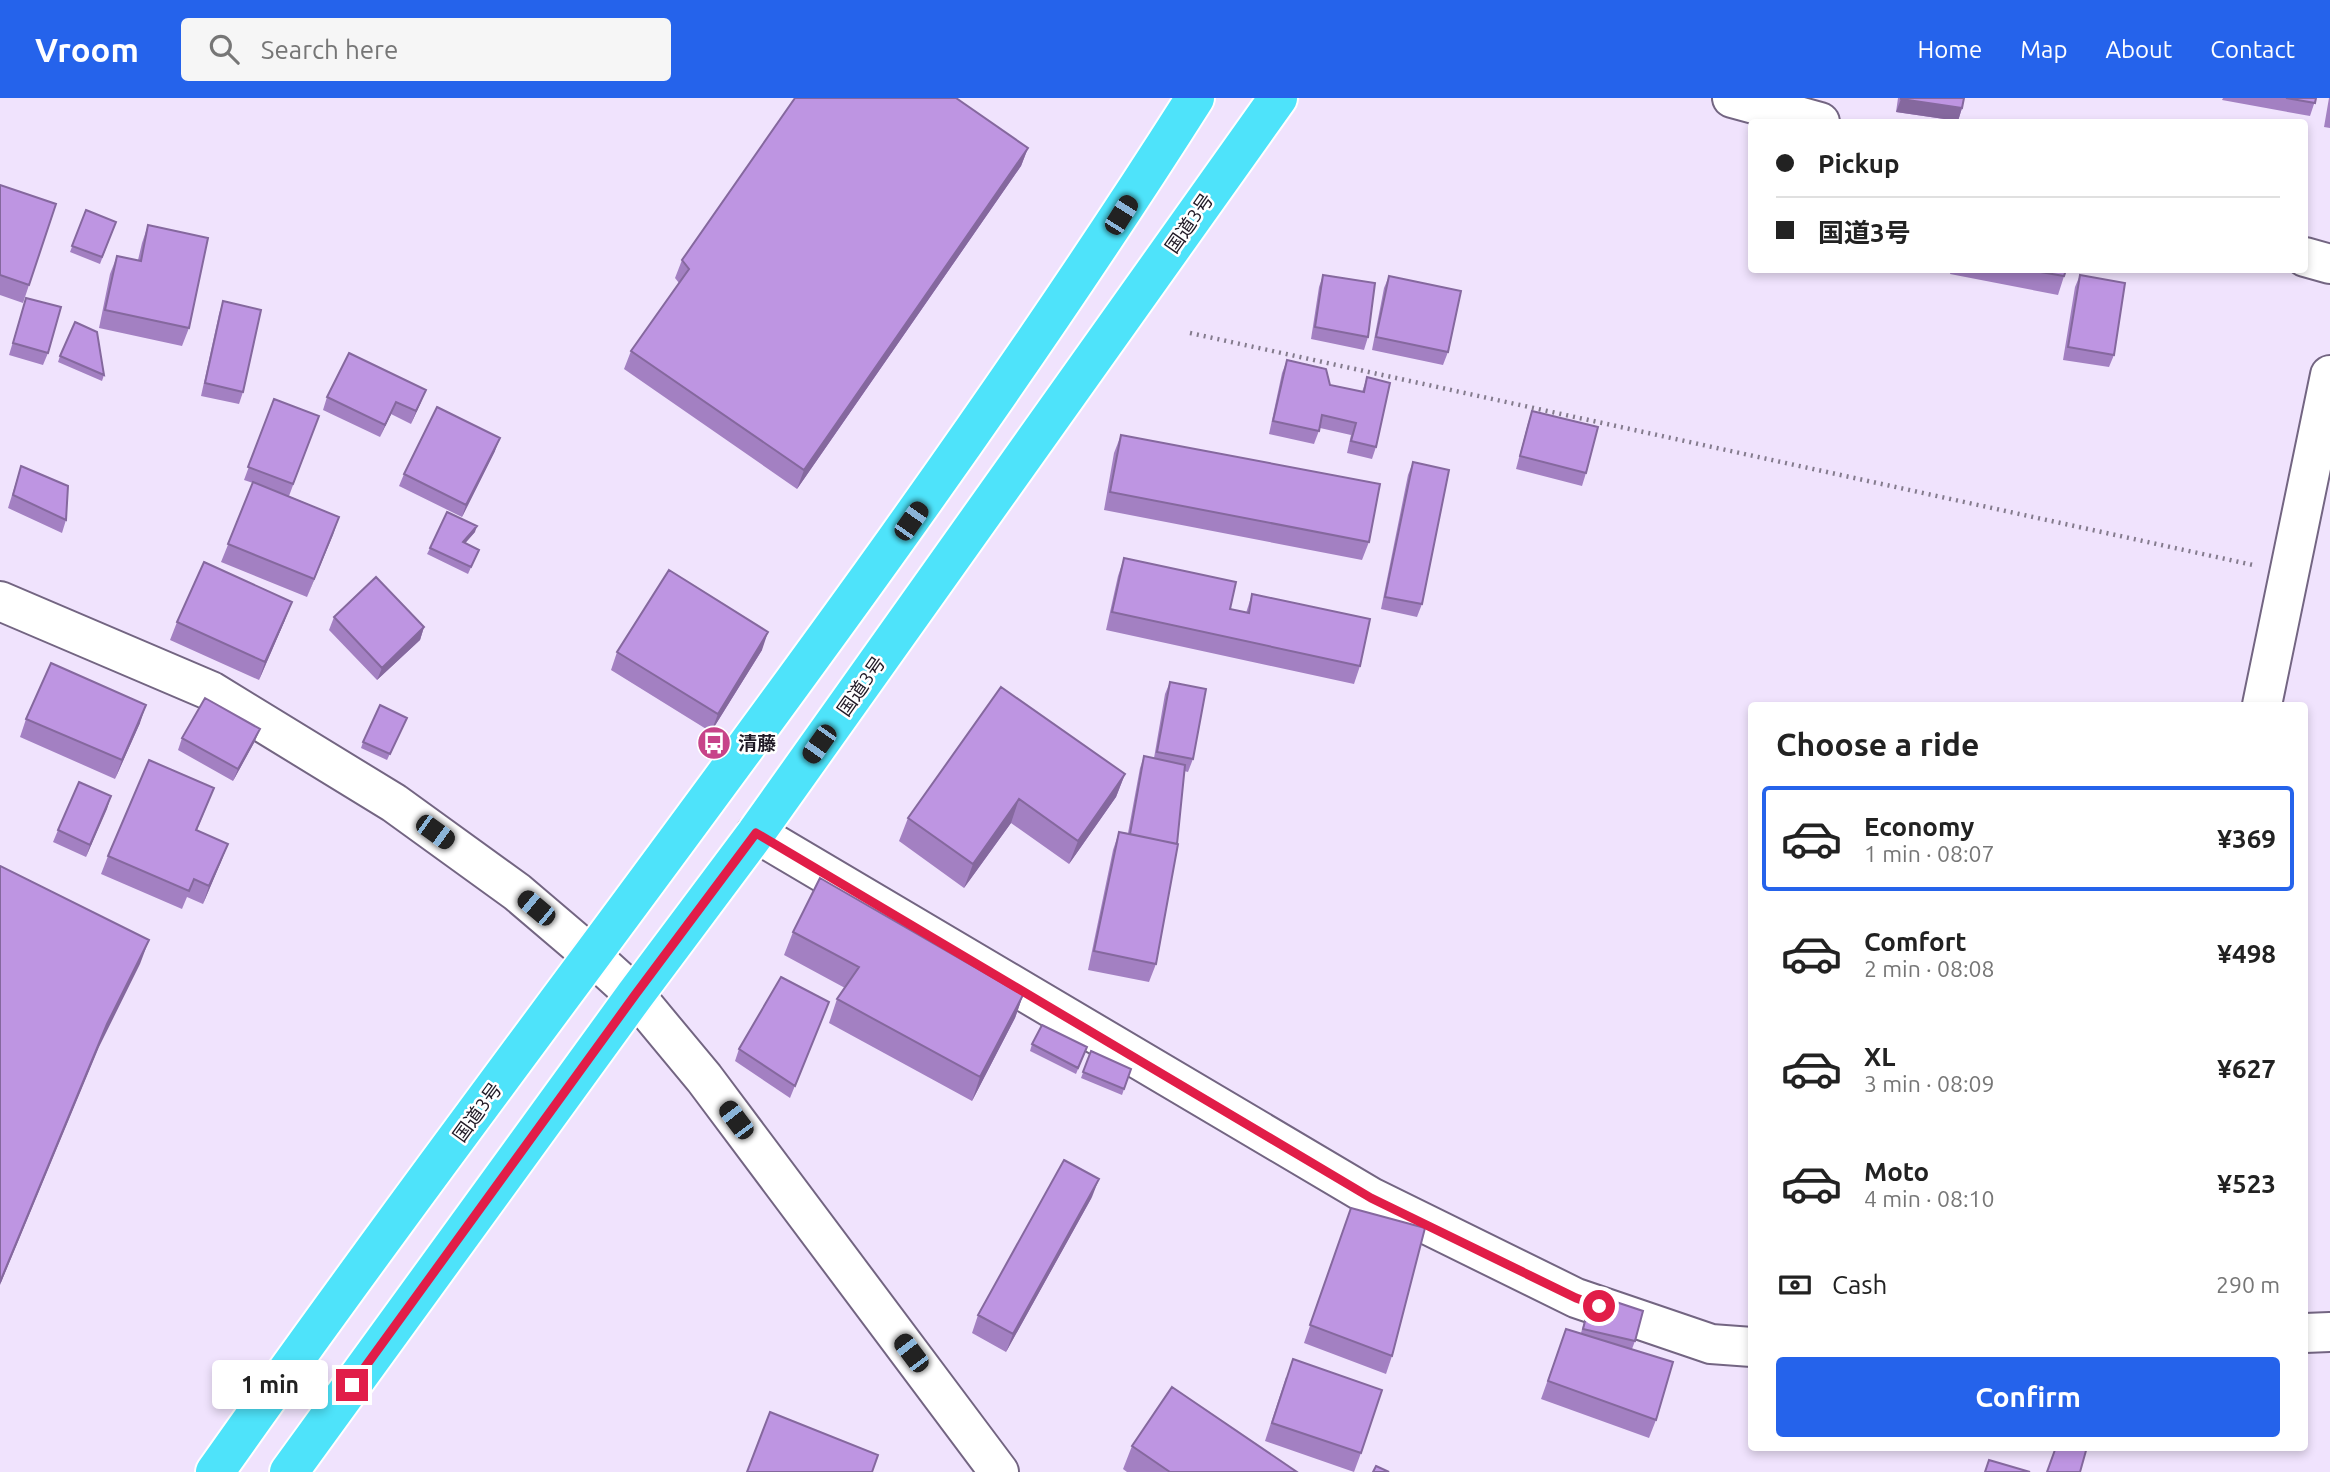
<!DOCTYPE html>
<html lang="en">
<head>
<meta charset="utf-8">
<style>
  body { margin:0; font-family:Ubuntu,"Noto Sans JP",sans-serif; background:#f6f6f6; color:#222; height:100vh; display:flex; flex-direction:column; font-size:26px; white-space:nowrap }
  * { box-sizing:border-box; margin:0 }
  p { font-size:23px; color:#767676 }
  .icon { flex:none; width:38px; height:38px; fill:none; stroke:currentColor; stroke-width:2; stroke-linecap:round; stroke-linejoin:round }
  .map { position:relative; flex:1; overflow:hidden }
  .panel { position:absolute; left:1748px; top:604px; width:560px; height:749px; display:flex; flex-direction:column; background:#fff; border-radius:7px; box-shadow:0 4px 10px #0003 }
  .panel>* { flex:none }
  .hud { position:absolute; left:1748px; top:21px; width:560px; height:154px; border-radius:7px; box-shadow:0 4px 10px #0003; display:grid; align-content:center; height:154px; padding:0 28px; background:#fff }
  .end { position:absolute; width:32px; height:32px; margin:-16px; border:9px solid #e11d48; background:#fff; box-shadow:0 0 0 4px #fff }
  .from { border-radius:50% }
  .bubble { position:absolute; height:49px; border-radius:7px; background:#fff; box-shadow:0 4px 10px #0003; font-size:23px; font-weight:600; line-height:49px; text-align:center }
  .car { position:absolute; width:21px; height:42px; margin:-21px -10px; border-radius:9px; box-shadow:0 0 5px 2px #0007; background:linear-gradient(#222 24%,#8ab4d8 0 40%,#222 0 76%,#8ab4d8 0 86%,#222 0) }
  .hud b { display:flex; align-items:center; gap:24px; height:66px; font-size:26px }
  .hud b+b { border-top:2px solid #e0e0e0 }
  .hud i { width:18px; height:18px; background:#222 }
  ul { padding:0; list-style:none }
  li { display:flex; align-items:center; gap:21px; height:105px; margin:0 14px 10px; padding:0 14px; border:4px solid transparent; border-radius:7px }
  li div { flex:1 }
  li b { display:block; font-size:26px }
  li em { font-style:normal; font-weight:600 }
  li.on { border-color:#2563eb }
  li>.icon { width:63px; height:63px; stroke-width:1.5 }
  h2 { padding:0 28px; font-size:32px; line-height:84px }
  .pay { display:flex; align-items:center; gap:18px; height:77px; padding:0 28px; font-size:26px }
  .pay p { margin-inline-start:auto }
  .primary-button { display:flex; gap:14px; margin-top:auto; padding:14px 28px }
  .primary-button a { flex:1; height:80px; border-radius:7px; background:#2563eb; color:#fff; font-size:28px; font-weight:600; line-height:80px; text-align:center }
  header { display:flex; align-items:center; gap:42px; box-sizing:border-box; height:98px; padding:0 35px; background:#2563eb; color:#fff }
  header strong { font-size:33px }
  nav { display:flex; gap:38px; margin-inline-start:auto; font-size:24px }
  .search { width:490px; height:63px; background:#f6f6f6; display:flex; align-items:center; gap:18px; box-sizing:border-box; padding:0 24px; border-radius:7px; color:#767676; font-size:26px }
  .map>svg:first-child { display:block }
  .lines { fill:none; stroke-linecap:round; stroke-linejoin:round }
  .minor-casing { stroke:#736582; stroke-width:42 }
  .trunk-casing { stroke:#fff; stroke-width:42 }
  .path { stroke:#847b8d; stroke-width:4.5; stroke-dasharray:2 5; stroke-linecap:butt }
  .minor { stroke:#fff; stroke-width:38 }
  .trunk { stroke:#4ee3fa; stroke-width:38 }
  .wall { fill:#a380c2 }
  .shaded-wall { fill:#85689e }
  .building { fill:#be95e2; stroke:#85689e; stroke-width:2 }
  .route { stroke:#e11d48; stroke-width:9 }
  .labels { text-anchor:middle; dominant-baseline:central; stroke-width:5; stroke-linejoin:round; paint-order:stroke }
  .street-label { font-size:19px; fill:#1f1925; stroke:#fff }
  .poi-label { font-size:19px; font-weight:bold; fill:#1f1925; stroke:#fff; text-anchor:start }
</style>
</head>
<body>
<header>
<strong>Vroom</strong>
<div class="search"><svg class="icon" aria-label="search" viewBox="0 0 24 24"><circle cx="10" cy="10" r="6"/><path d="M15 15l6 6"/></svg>Search here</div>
<nav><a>Home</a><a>Map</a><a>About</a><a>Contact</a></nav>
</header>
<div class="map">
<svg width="2330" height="1374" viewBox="0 0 2330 1374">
  <rect width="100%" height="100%" fill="#f0e3fd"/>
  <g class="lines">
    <g class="minor-casing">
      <path id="minor" d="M1732,0L1820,24
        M2305,159L2330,166
        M0,503L211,593L394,705L517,794L591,857L635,897L704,980L999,1374
        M2262,607L2330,277
        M756,735L1371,1099L1576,1200L1711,1246L1752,1249
        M2305,1235L2330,1234"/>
    </g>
    <g class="trunk-casing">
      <path id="trunk" d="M215,1374C539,914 894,475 1195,0
        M289,1374L635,897L756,735L1278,0"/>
    </g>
    <path class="path" d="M1190,235L2253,467"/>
    <use href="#minor" class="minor"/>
    <use href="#trunk" class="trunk"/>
  </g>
  <path class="wall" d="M1898,0H1964L1962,10L1958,23L1896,14Z
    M2223,0H2316L2310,18L2222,2Z
    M2329,0H2330V30L2324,29Z
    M1028,50L1021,68L797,391L624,271L631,253L679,185L675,180L682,162Z
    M0,87L29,187L23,205L0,197Z
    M86,112L116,124L100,166L70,154Z
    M148,127L189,230L182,248L99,230L110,176L117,158L138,162L142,145Z
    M1951,172H2066L2058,197L1950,176Z
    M1323,177L1368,239L1364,252L1311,241L1319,189Z
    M2080,177L2114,257L2109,269L2063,262L2075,189Z
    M1389,178L1448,254L1443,267L1372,252L1384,190Z
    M26,200L48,255L43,267L9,257Z
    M223,203L243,294L239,306L201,298L219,216Z
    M60,258L104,277L102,283L58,264Z
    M1287,262L1330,287L1362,294L1367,279L1376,349L1372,361L1347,355L1351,337L1320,330L1314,346L1269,336L1282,275Z
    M327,299L421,304L411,326L391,316L380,339L323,312Z
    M274,301L319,318L289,398L339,419L307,499L221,464L253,385L244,382Z
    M1532,313L1586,375L1582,388L1516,371L1528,325Z
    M1121,337L1369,444L1362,462L1104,412L1114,355Z
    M495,353L462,419L399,388L404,376Z
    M1413,364L1422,506L1417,519L1381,511L1408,377Z
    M21,368L66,422L62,435L8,410Z
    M475,434L465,445L479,452L468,476L427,456L430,450Z
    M1124,460L1230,511L1246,515L1252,496L1360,568L1354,586L1106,532L1118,478Z
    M334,519L424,529L420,542L377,582L329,532Z
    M285,522L259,582L170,542L177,524Z
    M762,552L711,634L611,572L617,554Z
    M1170,584L1193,661L1188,674L1184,673L1156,866L1149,884L1088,872L1113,752L1119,734L1128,735L1140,670L1144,658L1154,660L1165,596Z
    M407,620L387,662L361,650L363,644Z
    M26,621L140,625L115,681L20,639Z
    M182,640L255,643L233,683L178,652Z
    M1125,676L1116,699L1069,766L1011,725L964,790L899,743L908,720Z
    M214,690L197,732L228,746L203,806L187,799L182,811L101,776L108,758Z
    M111,698L86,759L53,744L58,732Z
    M793,834L1023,897L1015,920L972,1003L829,925L837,901L845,890L784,857Z
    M824,916L790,1000L735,963L739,951Z
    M1032,946L1087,949L1076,976L1030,953Z
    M1091,953L1131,971L1122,997L1081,980Z
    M1092,1099L1006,1254L972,1235L978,1217Z
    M1351,1110L1392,1258L1386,1276L1304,1245Z
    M1592,1196L1635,1243L1632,1251L1656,1322L1649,1340L1541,1301L1566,1231L1581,1235Z
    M1286,1279L1361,1355L1354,1374L1265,1343Z
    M1132,1348L1297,1374H1127L1123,1371Z"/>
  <path class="shaded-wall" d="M1901,1L1962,10L1958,23L1896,14Z
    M1028,50L1021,68L797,391L804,372Z
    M426,292L421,304L411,326L416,313Z
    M396,304L391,316L380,339L385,327Z
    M500,340L495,353L462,419L466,407Z
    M339,419L333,437L307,499L314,481Z
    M477,428L475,434L461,450L463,444Z
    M292,504L285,522L259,582L265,564Z
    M424,529L420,542L377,582L382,570Z
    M768,534L762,552L711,634L718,616Z
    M146,607L140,625L115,681L122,662Z
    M260,631L255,643L233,683L238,671Z
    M1125,676L1116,699L1069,766L1078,743Z
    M111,698L107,711L86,759L90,747Z
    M1019,701L1011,725L964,790L973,766Z
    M228,746L221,764L203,806L209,788Z
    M149,842L140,866L99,949L0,1187V1184L107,926Z
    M1023,897L1015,920L972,1003L980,979Z
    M1099,1081L1092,1099L1006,1254L1013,1236Z"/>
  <path class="building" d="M795,0H956L1028,50L804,372L631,253L689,171L682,162Z
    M1901,0H1964L1962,10L1901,1Z
    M2286,0H2316L2315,5Z
    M0,87L56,106L29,187L0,177Z
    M86,112L116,124L102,159L72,148Z
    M148,127L208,140L189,230L105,212L117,158L141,163Z
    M2029,172H2066L2064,178Z
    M1323,177L1375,185L1368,239L1315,229Z
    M2080,177L2125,185L2114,257L2068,249Z
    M1389,178L1461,193L1448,254L1376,239Z
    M26,200L61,209L48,255L13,245Z
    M223,203L261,212L243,294L205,285Z
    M75,224L97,234L104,277L60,258Z
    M349,255L426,292L416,313L396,304L385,327L327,299Z
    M1287,262L1326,271L1330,287L1364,294L1367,279L1390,285L1376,349L1351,343L1356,325L1322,317L1319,333L1273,323Z
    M274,301L319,318L293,386L248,369Z
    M437,309L500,340L466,407L404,376Z
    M1532,313L1598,329L1586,375L1520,358Z
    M1121,337L1380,386L1369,444L1110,394Z
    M1413,364L1449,372L1422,506L1385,499Z
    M21,368L68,388L66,422L13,397Z
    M253,384L339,419L314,481L228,446Z
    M447,414L477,428L463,444L479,452L471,469L430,450Z
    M1124,460L1236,484L1230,511L1249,515L1252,496L1370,521L1360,568L1112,514Z
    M204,464L292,504L265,564L177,524Z
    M669,472L768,534L718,616L617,554Z
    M376,479L424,529L382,570L334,519Z
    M51,565L146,607L122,662L26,621Z
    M1170,584L1206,591L1193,661L1157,654Z
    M1001,589L1125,676L1078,743L1019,701L973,766L908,720Z
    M205,600L260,631L238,671L182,640Z
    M380,607L407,620L390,656L363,644Z
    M1144,658L1185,667L1177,746L1130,736Z
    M149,662L214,690L196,732L228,746L209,788L194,781L189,793L108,758Z
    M79,684L111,698L90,747L58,732Z
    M1119,734L1178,746L1156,866L1094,853Z
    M0,768L149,842L107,926L0,1184Z
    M820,780L1023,897L980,979L837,901L859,869L793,834Z
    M781,879L829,904L795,988L739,951Z
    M1042,927L1087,949L1078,970L1032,946Z
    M1091,953L1131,971L1124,991L1083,974Z
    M1064,1062L1099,1081L1013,1236L978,1217Z
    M1351,1110L1425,1130L1392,1258L1310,1227Z
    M1592,1196L1643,1213L1635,1243L1583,1231Z
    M1566,1231L1673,1264L1656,1322L1548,1283Z
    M1293,1261L1382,1292L1361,1355L1272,1325Z
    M1172,1289L1297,1374H1170L1132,1348Z
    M770,1314L878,1357L872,1374H747Z
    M2056,1349H2087L2080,1374H2047Z
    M1989,1362L2030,1374H1985Z
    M1376,1368L1389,1374H1373Z"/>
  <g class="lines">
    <path class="route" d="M352,1287L635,897L756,735L1371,1100L1576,1200L1599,1208"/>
  </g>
  <defs>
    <g id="bus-disc" transform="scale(1.75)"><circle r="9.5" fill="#c74389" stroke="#fff"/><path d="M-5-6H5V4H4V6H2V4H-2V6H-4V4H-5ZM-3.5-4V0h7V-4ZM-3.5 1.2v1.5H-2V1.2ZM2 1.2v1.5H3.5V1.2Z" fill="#fff"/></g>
  </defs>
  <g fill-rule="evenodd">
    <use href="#bus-disc" x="714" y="645"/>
  </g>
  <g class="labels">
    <g class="street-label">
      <text transform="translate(1189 125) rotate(-55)">国道3号</text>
      <text transform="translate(861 588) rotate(-55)">国道3号</text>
      <text transform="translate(477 1014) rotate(-54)">国道3号</text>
    </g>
    <g class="poi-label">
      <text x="738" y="645">清藤</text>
    </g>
  </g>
</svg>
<i class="end from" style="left:1599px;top:1208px"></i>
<i class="end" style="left:352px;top:1287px"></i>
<div class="bubble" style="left:212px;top:1262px;width:116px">1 min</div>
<i class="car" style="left:1121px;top:117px;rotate:32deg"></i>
<i class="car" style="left:911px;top:423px;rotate:35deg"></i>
<i class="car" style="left:819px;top:646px;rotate:215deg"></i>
<i class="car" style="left:435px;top:734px;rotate:126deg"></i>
<i class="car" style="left:536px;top:810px;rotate:310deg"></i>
<i class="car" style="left:736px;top:1022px;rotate:323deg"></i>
<i class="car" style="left:911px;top:1255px;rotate:323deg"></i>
<div class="hud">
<b><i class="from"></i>Pickup</b>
<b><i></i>国道3号</b>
</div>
<section class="panel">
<h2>Choose a ride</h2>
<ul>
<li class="on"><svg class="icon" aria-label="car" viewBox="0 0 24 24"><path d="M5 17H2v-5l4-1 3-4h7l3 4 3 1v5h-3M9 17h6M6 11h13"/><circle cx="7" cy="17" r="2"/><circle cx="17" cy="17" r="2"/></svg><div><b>Economy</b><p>1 min · 08:07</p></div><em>¥369</em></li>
<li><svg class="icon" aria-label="car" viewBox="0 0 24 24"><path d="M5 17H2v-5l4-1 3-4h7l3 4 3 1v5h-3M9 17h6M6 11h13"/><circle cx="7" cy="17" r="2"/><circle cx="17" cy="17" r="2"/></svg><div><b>Comfort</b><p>2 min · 08:08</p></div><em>¥498</em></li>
<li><svg class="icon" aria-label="car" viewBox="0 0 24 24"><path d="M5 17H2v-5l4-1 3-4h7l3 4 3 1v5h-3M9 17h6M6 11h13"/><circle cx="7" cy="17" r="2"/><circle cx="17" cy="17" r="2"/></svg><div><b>XL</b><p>3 min · 08:09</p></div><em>¥627</em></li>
<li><svg class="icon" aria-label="car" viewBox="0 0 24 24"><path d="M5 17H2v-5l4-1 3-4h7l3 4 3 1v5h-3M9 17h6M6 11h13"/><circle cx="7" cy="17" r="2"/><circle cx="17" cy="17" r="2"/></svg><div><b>Moto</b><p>4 min · 08:10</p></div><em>¥523</em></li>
</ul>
<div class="pay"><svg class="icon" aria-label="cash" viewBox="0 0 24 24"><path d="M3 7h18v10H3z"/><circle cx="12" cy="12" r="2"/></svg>Cash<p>290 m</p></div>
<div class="primary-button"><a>Confirm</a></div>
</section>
</div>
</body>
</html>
